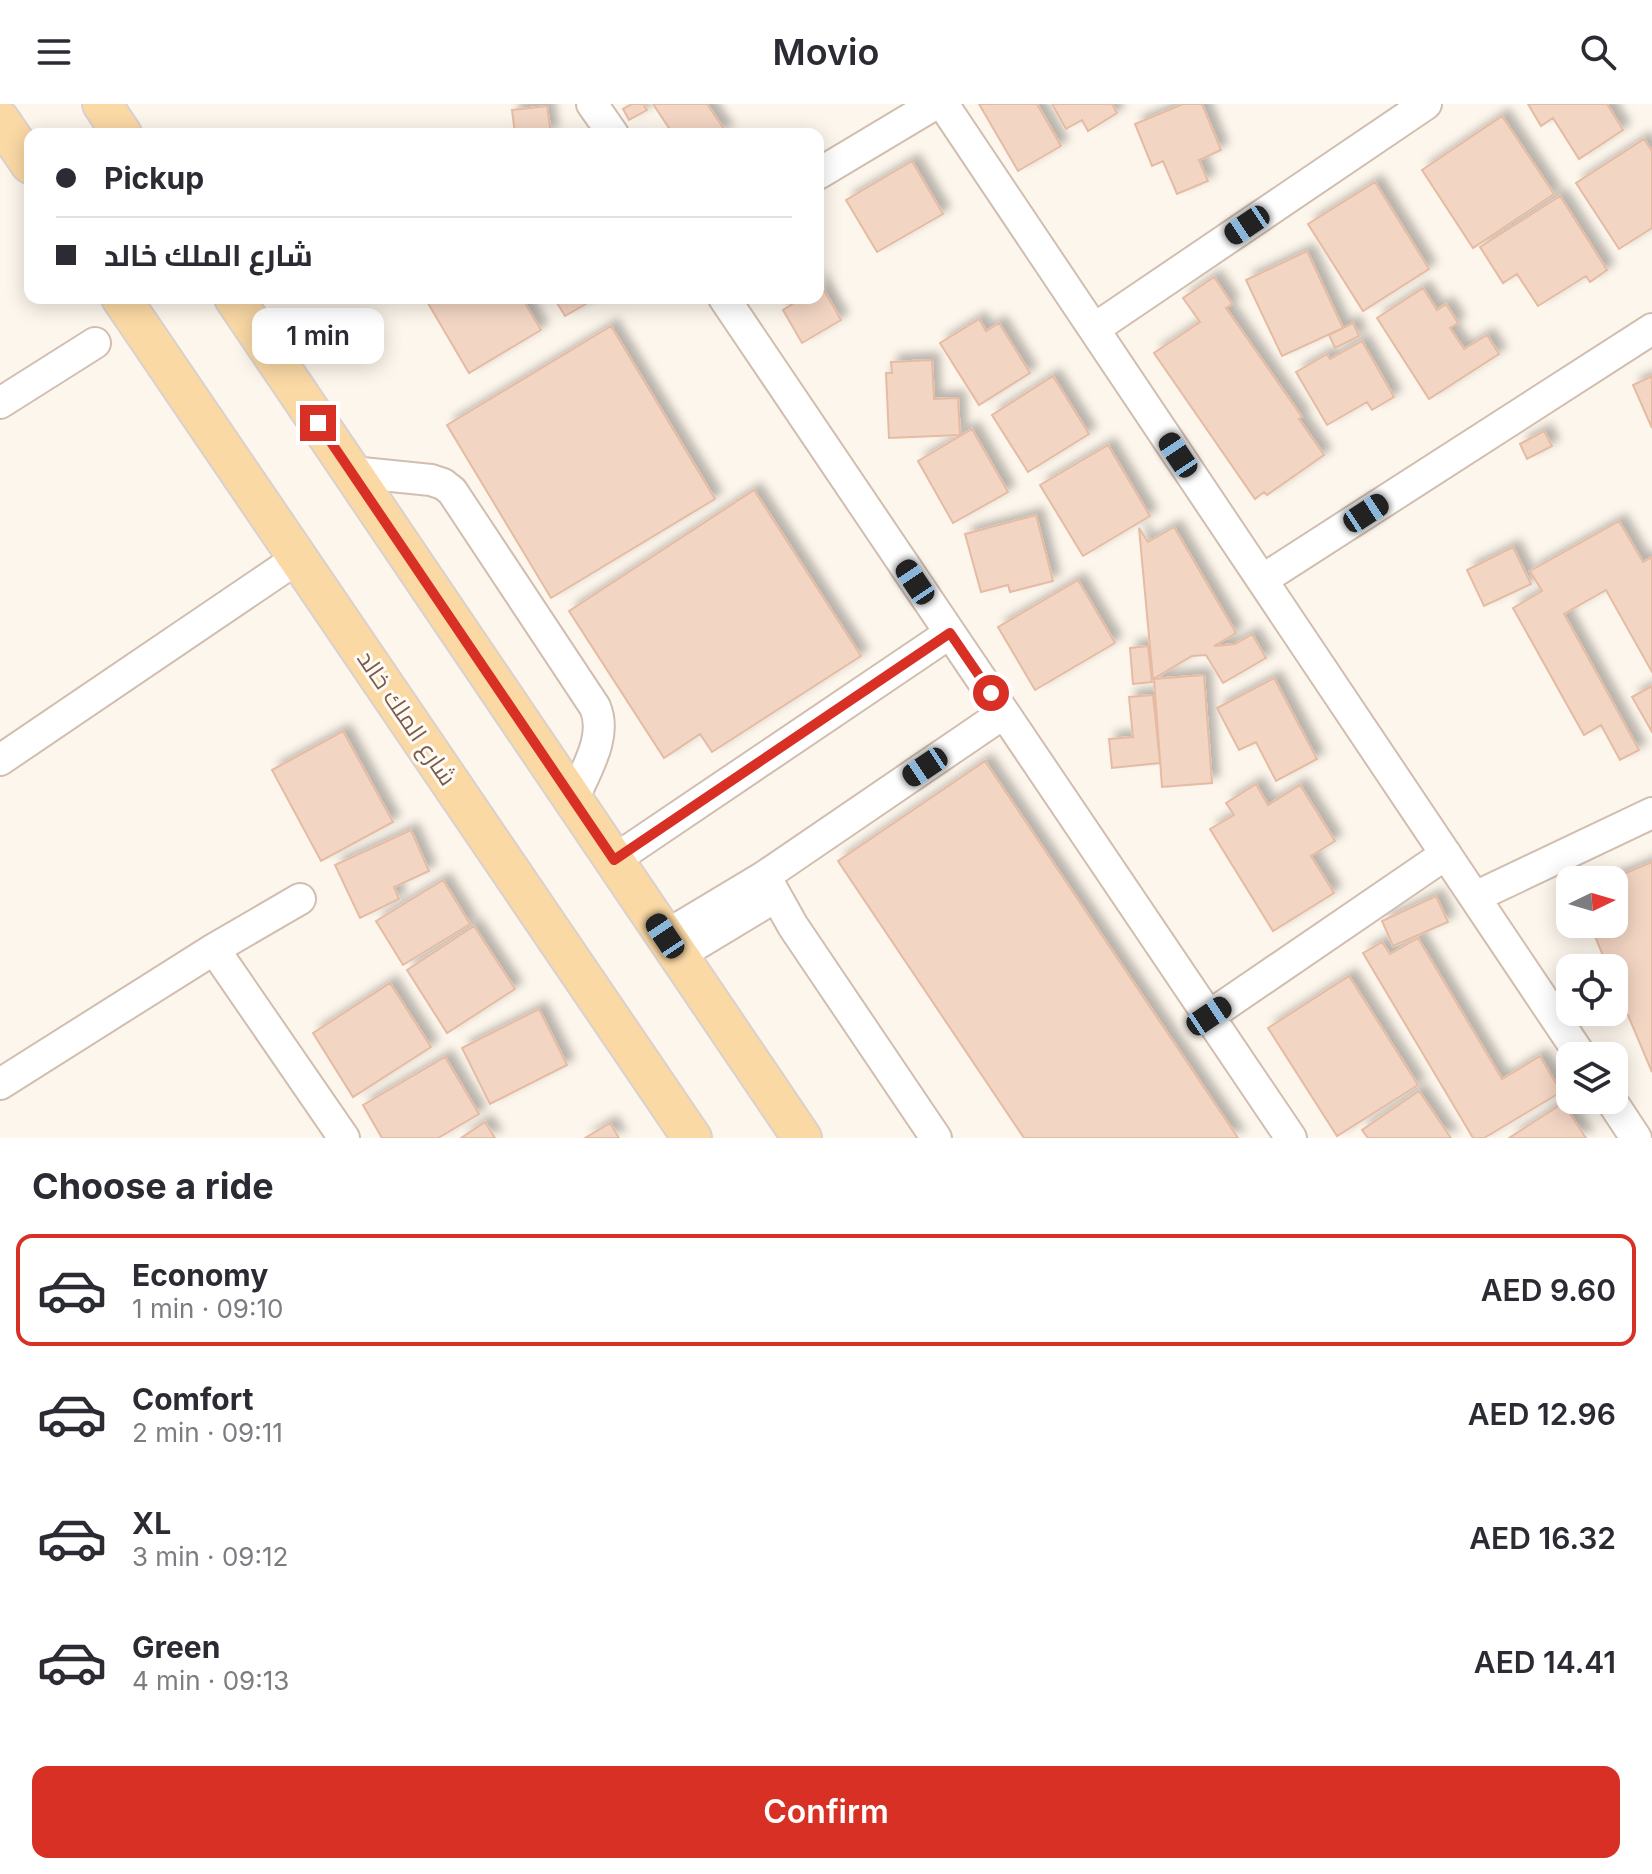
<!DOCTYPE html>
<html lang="en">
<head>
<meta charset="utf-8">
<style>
  body { margin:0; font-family:Inter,Cairo,sans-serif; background:#f2f2f3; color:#2b2b33; height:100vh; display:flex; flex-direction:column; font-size:30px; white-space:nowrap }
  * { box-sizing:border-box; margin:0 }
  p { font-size:26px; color:#7c7c81 }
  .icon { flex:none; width:44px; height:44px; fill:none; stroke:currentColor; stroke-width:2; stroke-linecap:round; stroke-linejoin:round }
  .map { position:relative; height:1034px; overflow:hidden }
  .sheet { display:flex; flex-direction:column; background:#fff; flex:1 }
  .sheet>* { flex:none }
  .hud { position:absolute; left:24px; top:24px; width:800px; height:176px; border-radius:16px; box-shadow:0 4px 20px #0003; display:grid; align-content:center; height:176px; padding:0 32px; background:#fff }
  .needle { width:52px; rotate:85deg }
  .controls { position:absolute; left:1556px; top:762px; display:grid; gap:16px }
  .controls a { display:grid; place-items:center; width:72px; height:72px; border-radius:16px; background:#fff; box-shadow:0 4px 20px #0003; font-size:40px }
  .end { position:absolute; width:36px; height:36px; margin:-18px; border:10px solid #d93025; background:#fff; box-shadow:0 0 0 4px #fff }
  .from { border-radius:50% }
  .bubble { position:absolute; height:56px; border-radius:16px; background:#fff; box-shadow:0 4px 20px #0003; font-size:26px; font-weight:600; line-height:56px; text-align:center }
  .car { position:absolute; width:24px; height:48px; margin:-24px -12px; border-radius:10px; box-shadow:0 0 6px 2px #0007; background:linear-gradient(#222 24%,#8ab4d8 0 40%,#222 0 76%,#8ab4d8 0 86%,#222 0) }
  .hud b { display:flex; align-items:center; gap:28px; height:76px; font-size:30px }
  .hud b+b { border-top:2px solid #e1e1e2 }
  .hud i { width:20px; height:20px; background:#2b2b33 }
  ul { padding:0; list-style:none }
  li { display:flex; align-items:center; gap:24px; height:112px; margin:0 16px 12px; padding:0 16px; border:4px solid transparent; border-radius:16px }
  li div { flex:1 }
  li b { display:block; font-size:30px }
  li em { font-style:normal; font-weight:600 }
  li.active { border-color:#d93025 }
  li>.icon { width:72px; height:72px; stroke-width:1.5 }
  h2 { padding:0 32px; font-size:36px; line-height:96px }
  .primary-button { display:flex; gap:16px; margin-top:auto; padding:16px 32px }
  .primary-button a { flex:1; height:92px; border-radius:16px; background:#d93025; color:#fff; font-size:32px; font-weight:600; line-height:92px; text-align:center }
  header { display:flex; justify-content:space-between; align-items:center; height:104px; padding:0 32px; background:#fff; font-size:36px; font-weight:600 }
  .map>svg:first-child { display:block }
  .building { fill:#f3d5c3; stroke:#e6bba3; stroke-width:2; filter:url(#shadow) }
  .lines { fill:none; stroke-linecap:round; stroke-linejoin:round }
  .minor-casing { stroke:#d1beb0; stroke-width:34 }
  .major-casing { stroke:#dad1cd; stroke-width:42 }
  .minor { stroke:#fff; stroke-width:30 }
  .major { stroke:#fbd9a5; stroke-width:38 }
  .route { stroke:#d93025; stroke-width:10 }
  .labels { text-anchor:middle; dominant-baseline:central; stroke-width:6; stroke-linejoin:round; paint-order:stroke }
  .street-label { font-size:24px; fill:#7a5c4d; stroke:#fffaf3 }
</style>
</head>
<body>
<header><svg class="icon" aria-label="menu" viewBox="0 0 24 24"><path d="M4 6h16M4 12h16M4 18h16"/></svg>Movio<svg class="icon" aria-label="search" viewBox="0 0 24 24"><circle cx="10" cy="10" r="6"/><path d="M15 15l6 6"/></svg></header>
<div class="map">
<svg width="1652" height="1034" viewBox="0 0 1652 1034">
  <defs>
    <filter id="shadow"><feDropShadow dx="7" dy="-7" stdDeviation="4" flood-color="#0004"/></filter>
  </defs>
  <rect width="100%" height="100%" fill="#fdf6ec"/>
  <path class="building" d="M632,0H643L647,6L629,16L623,5Z
    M653,0H707L726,28L722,30H673Z
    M979,0H1037L1061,42L1018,67Z
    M1052,0H1112L1117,9L1088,27L1082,16L1066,25Z
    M1183,0H1202L1221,46L1199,56L1208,77L1177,90L1163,57L1152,62L1135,20Z
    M1528,0H1607L1623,26L1579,55L1553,14L1541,22Z
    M547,2L551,30H515L512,6Z
    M1502,12L1554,90L1473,144L1422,66Z
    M1644,35L1652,47V124L1619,145L1576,79Z
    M912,57L943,110L877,148L846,96Z
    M1375,78L1429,165L1363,207L1308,120Z
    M1560,92L1607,166L1590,178L1586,172L1538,202L1517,170L1503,179L1480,143Z
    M1307,147L1343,224L1282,252L1246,176Z
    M1214,173L1232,200L1226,204L1302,313L1299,315L1324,351L1267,391L1264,388L1255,395L1154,249L1200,218L1183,194Z
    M818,176L841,216L802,239L783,206L794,199L791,194H818Z
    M1423,184L1437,206L1446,200L1458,219L1450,224L1464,245L1487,231L1499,250L1429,295L1377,214Z
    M425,194H522L541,226L469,269Z
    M554,194H596L565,212Z
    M979,215L986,227L999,219L1030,269L979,301L940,239Z
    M1353,219L1359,232L1335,244L1329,231Z
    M611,222L715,395L551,494L447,321Z
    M1362,237L1394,293L1372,306L1367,298L1327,321L1296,268L1327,250L1330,255Z
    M932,256L934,295L958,294L960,331L889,334L886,269H892L891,258Z
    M1053,272L1089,330L1028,368L992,311Z
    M1652,272V324L1633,281Z
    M972,325L1008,388L953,419L918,357Z
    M1544,327L1552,342L1527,355L1520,340Z
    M1108,341L1150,412L1083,452L1040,381Z
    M754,386L861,552L712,648L700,630L664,654L569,507Z
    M1036,411L1053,477L1010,488L1008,481L981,488L965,430Z
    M1619,417L1643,458L1652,453V568L1606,486L1564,510L1639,646L1620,656L1601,621L1584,631L1513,504L1542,487L1530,467Z
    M1174,423L1236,529L1214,542L1235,540L1252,530L1266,554L1223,579L1206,551L1192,552L1153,575L1139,424L1148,438Z
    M1513,443L1531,480L1484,502L1467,466Z
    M1078,476L1115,539L1035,586L998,523Z
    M1148,542L1152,578L1133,580L1130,544Z
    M1204,571L1212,679L1162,683L1154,575Z
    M1274,574L1317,655L1276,677L1256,638L1239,646L1217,604Z
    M1652,582V628L1632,593Z
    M1153,591L1160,659L1112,664L1109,635L1133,633L1129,593Z
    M343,627L393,718L321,757L272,666Z
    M985,657L1238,1034H1024L838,757Z
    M1256,680L1268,701L1300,681L1335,737L1311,752L1334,789L1273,827L1210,725L1234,711L1226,699Z
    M411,726L429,767L394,783L399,795L360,814L335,761Z
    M1652,758V968L1614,878V864H1608L1590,820H1614V776H1609Z
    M443,776L470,820L403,861L376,817Z
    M1436,792L1448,818L1393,842L1382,817Z
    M474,822L515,885L447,929L407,866Z
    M1418,834L1502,975L1540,952L1561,988L1484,1034H1473L1363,849L1382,838L1390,850Z
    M1349,872L1418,981L1337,1032L1268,924Z
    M390,879L431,943L353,993L313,929Z
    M539,905L567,961L490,1000L462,944Z
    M445,953L479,1010L438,1034H382L363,1001Z
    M1419,987L1451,1034H1368L1362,1026Z
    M1563,999L1586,1034H1509Z
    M485,1018L495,1034H461Z
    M610,1019L619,1034H585Z"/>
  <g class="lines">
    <g class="minor-casing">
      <path id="minor" d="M592,0L613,30
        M943,0L1581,952
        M818,70L935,0
        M724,194L1291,1034
        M1094,225L1426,0
        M0,299L95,239
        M352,368L431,376L443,380L452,387L595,603C608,633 585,667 573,696
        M1262,476L1652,225
        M0,656L298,454
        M614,756L950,529
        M1475,793L1652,709
        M665,832L765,772
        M214,845L300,795
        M679,851L775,793
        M1209,912L1446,750
        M0,980L214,845L344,1034
        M1611,996L1636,1034
        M936,1034L793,822L765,772L1004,609"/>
    </g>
    <g class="major-casing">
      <path id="major" d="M102,0L122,30
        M0,16L30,60
        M121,194L692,1034
        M234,194L802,1034"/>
    </g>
    <use href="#minor" class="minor"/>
    <use href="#major" class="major"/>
  </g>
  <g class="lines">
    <path class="route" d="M318,319L614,756L950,529L991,589"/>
  </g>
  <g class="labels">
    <g class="street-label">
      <text transform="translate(407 614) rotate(56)">شارع الملك خالد</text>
    </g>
  </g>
</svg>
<div class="controls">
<a><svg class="needle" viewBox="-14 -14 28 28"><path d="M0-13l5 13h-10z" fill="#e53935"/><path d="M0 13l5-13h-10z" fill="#7c7c81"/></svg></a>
<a><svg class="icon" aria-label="locate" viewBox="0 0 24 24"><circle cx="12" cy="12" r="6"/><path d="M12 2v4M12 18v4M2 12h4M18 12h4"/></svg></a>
<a><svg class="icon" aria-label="layers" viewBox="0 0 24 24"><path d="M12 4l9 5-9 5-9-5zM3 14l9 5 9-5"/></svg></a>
</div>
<i class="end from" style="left:991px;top:589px"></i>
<i class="end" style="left:318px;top:319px"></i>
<div class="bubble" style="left:252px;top:204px;width:132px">1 min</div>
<i class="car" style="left:1247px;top:121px;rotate:236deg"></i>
<i class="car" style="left:1178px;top:351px;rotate:326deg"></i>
<i class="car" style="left:1366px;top:409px;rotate:57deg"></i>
<i class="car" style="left:915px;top:478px;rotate:326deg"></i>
<i class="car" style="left:925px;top:663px;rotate:236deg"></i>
<i class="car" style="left:665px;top:832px;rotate:326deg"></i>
<i class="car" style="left:1209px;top:912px;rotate:56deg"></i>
<div class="hud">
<b><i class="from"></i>Pickup</b>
<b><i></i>شارع الملك خالد</b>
</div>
</div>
<section class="sheet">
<h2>Choose a ride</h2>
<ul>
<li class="active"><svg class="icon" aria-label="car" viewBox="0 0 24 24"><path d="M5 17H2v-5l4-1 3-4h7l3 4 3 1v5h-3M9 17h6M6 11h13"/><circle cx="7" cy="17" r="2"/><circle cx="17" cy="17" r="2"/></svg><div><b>Economy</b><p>1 min · 09:10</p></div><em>AED 9.60</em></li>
<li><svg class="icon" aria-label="car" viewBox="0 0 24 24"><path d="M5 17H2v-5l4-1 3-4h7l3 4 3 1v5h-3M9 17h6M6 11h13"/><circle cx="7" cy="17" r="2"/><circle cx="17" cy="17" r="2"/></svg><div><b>Comfort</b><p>2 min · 09:11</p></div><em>AED 12.96</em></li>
<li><svg class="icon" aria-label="car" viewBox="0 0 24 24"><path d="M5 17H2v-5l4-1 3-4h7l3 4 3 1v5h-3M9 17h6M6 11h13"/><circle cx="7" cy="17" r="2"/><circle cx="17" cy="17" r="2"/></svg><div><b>XL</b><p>3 min · 09:12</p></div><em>AED 16.32</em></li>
<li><svg class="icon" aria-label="car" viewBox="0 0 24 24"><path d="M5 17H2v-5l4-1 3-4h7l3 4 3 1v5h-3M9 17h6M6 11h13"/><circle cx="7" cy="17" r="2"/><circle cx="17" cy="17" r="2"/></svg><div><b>Green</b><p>4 min · 09:13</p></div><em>AED 14.41</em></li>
</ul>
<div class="primary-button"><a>Confirm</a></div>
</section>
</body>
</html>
